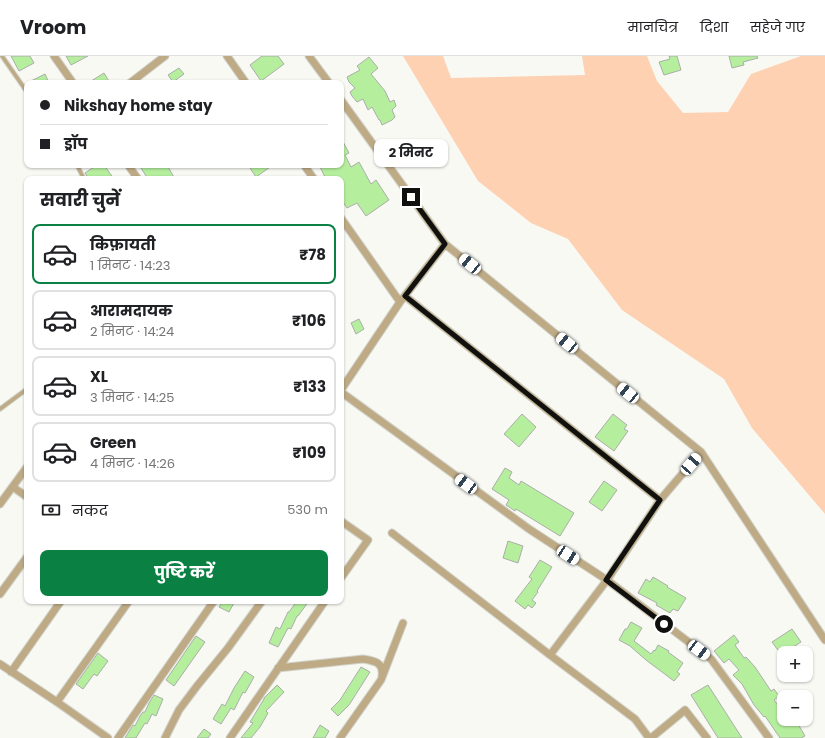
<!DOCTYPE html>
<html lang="hi">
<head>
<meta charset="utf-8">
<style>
  body { margin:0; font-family:Poppins,"Noto Sans Devanagari",sans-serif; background:#f2f2f2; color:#202124; height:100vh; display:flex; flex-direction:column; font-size:15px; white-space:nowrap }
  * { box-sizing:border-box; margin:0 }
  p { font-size:13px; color:#757577 }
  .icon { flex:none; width:22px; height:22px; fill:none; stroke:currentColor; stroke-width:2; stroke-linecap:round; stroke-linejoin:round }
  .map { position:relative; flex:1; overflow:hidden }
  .panel { position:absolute; left:24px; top:120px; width:320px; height:428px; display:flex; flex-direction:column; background:#fff; border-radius:8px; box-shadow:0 1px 3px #0004 }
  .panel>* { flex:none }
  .top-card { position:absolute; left:24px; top:24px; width:320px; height:88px; border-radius:8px; box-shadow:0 1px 3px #0004; display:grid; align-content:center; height:88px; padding:0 16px; background:#fff }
  .fabs { position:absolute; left:777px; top:590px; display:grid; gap:8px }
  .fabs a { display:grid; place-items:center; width:36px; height:36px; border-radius:8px; background:#fff; box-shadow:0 1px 3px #0004; font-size:20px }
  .end { position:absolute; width:18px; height:18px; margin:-9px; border:5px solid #10100e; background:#fff; box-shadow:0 0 0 2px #fff }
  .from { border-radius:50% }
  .bubble { position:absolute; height:28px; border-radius:8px; background:#fff; box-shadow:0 1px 3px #0004; font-size:13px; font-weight:700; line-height:28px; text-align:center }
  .car { position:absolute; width:12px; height:24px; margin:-12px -6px; border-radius:5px; box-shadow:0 0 3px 1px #0007; background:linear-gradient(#fff 24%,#345 0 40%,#fff 0 76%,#345 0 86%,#fff 0) }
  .top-card b { display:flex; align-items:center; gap:14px; height:38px; font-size:15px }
  .top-card b+b { border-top:1px solid #e0e0e0 }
  .top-card i { width:10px; height:10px; background:#202124 }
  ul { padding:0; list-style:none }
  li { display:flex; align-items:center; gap:12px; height:60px; margin:0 8px 6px; padding:0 8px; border:2px solid #e0e0e0; border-radius:8px }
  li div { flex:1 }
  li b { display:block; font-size:15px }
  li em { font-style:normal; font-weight:700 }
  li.selected { border-color:#0b8043 }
  li>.icon { width:36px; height:36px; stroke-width:1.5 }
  h2 { padding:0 16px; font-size:18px; line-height:48px }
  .pay { display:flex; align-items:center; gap:10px; height:44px; padding:0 16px; font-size:15px }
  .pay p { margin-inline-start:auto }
  .primary-button { display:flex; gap:8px; margin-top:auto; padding:8px 16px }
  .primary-button a { flex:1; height:46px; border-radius:8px; background:#0b8043; color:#fff; font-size:16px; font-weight:700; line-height:46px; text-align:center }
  header { display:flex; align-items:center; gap:24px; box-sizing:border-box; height:56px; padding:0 20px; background:#fff; border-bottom:1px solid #e0e0e0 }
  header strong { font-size:19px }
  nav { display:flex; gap:22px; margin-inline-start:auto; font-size:14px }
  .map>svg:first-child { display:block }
  .green { fill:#fed1b2 }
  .building { fill:#b5ef9e; stroke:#aaaea9 }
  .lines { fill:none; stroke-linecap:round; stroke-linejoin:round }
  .service-casing { stroke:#d3d4ce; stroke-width:5.5 }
  .minor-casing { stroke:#d3d4ce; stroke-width:9 }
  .service { stroke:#beab86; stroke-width:3.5 }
  .minor { stroke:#beab86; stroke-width:7 }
  .route { stroke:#10100e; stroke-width:5 }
</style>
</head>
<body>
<header>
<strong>Vroom</strong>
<nav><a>मानचित्र</a><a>दिशा</a><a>सहेजे गए</a></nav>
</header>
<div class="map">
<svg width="825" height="682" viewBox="0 0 825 682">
  <rect width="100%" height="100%" fill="#f8f9f3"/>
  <path class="green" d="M403,0H443L451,22L585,19L582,0H647L657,25L683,57L728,56L751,18L801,0H825V458L752,372L724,323L622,254L568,183L531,167L478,125Z"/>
  <path class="building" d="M11,0H30L34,7L19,15Z
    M66,0H88L71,9Z
    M262,0H278L284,8L261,25L250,9Z
    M669,0H677L681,14L664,19L659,6L670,3Z
    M729,0H757L758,2L743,6L744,9L732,12Z
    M369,1L378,12L371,18L385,35L390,46L394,44L396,50L392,54L395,61L392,64L382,69L380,64H379L372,51L368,54L363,43L357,46L352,40L350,36L355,32L349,26L347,21L360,14L357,10Z
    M179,12L184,18L173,26L168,19Z
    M104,17L110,27H88Z
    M45,18L49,27H27Z
    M341,82L349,97L345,99L351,111L359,106L371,128L376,124L389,144L366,160L357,147L347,152L341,143V123H326L319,109H341Z
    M97,109H104L114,123H89L85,117Z
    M139,109H167L175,123H148Z
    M248,109H273L256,121Z
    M359,263L364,273L356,278L351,267Z
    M522,358L536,371L519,391L504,378Z
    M613,358L627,369L624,373L628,375L614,395L595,381Z
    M505,412L512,416L509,422L519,429L521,425L574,457L560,480L516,453L515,455L506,449L509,444L492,433Z
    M604,425L617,434L602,455L589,446Z
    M508,485L523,490L518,507L503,502Z
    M540,504L552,511L537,535L538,536L532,544L536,547L532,552L528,549L525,553L515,545L532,523L529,521Z
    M653,521L668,530L667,531L686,542L678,555L673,553L670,557L656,549L657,547L638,537L646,523L650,526Z
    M223,545H235L229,556L219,551Z
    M297,545H309L298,560H297L291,573L288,572L278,591L269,587L276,571L280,573L288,556H289Z
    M631,566L642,572L634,585L651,598L654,594L655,595L658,589L669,595L668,596L683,607L677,616L680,618L674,625L646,604L630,590L619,584L625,573H627Z
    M792,573L801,586L784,597H780L772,586Z
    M734,579L739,586L735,589L744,602L746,601L755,611L771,635L774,633L779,640L774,644L781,653L784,651V663H791L795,669L798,668L805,680L801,682H780L765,660L764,661L754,649L742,628L733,619L739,614L729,603L724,607L714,595Z
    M196,580L205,586L174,630L166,624Z
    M98,597L108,605L97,620L94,618L83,633L76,628Z
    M361,611L370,616L349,649L338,660L331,653L340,644Z
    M245,615L254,621L245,637L243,636L234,654L231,652L221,668L213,663L222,648L225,650L234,632Z
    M277,629L284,636L266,655L268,657L260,671L251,682H241L253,667L250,666L264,643V642Z
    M708,629L742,682H718L691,639Z
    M154,639L163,643L156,660L152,658L147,668L145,667L136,682H125L133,669L135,670L140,660L143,656H145L149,647Z
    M320,669L329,675L325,682H313Z
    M204,673L211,678L208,682H197Z"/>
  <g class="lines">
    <g class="service-casing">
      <path id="service" d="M2,0L27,36
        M77,109L84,123
        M0,353L27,333"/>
    </g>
    <g class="minor-casing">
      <path id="minor" d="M54,0L73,27
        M227,0L246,27
        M309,0L329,27
        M130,27L165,0
        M341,44L445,188L400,246L341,162
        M128,109L138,123
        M304,109L314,123
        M405,240L660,444
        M341,334L400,246
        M341,336L529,473L607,524L660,444L701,396L445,188
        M701,396L825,584
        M13,431L27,441
        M0,448L27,411
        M341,465L368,484L341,522
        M392,477L550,599
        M0,538L27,501
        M0,608L57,646L108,682
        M278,612L363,603C374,605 384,606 382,620
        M11,616L61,545
        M57,646L129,545
        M118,682L214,545
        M165,682L179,654L197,630L228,592L262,545
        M230,682L325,545
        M340,682L381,624L403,567
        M649,682L635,663L550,599L607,524L711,603L769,682
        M651,682L685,654L707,682"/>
    </g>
    <use href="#service" class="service"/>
    <use href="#minor" class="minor"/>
  </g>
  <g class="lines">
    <path class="route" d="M411,141L445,188L405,240L660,444L606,524L664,568"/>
  </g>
</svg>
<div class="fabs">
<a>+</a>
<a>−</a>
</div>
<i class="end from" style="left:664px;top:568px"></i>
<i class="end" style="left:411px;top:141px"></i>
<div class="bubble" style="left:374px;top:83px;width:74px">2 मिनट</div>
<i class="car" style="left:470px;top:208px;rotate:309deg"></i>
<i class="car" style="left:567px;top:287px;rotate:309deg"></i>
<i class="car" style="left:628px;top:337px;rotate:309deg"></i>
<i class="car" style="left:691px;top:408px;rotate:41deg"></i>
<i class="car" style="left:466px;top:428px;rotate:306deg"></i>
<i class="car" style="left:568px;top:499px;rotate:123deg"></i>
<i class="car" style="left:699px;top:594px;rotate:127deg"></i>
<div class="top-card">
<b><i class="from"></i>Nikshay home stay</b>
<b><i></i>ड्रॉप</b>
</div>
<section class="panel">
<h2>सवारी चुनें</h2>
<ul>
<li class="selected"><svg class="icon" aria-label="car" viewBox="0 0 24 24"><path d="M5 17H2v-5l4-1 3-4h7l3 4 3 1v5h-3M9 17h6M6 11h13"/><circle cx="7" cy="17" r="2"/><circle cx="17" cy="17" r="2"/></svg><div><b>किफ़ायती</b><p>1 मिनट · 14:23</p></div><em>₹78</em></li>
<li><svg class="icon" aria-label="car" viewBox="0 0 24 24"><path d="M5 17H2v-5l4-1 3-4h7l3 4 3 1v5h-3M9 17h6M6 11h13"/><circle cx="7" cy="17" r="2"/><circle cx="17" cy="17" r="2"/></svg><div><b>आरामदायक</b><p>2 मिनट · 14:24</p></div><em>₹106</em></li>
<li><svg class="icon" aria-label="car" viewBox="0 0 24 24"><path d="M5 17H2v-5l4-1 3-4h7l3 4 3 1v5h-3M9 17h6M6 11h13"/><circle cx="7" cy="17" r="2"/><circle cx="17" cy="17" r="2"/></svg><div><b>XL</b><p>3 मिनट · 14:25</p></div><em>₹133</em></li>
<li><svg class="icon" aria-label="car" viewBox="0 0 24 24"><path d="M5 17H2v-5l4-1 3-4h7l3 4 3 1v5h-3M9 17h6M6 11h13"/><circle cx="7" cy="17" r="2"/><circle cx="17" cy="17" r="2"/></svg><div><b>Green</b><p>4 मिनट · 14:26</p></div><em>₹109</em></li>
</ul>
<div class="pay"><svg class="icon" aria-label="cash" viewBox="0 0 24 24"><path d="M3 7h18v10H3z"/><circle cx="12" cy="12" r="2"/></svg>नकद<p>530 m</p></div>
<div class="primary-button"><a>पुष्टि करें</a></div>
</section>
</div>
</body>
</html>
